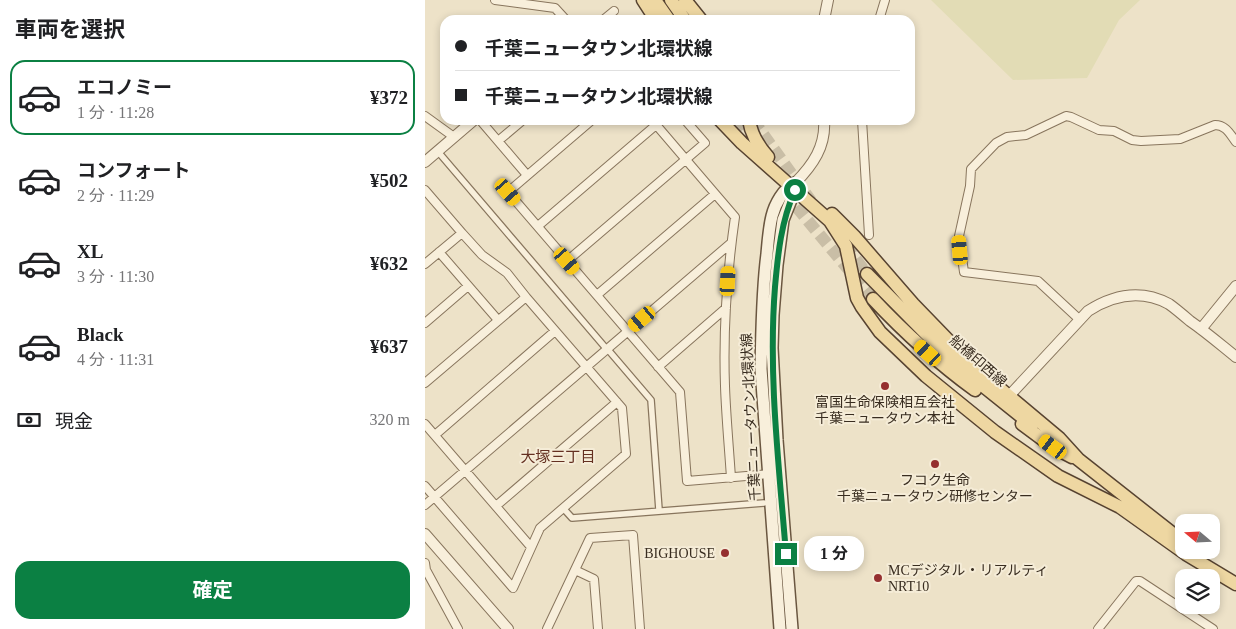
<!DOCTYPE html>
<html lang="ja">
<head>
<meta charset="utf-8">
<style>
  body { margin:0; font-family:"Times New Roman","Noto Sans JP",serif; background:#f6f6f6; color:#202124; height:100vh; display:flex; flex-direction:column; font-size:19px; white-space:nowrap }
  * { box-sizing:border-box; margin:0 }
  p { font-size:16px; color:#757577 }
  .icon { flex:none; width:28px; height:28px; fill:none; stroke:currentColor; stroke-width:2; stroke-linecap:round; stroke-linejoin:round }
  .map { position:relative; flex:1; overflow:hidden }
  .sheet { display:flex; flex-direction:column; background:#fff; width:425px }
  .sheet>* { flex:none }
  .top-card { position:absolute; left:15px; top:15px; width:475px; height:110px; border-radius:15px; box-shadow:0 2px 8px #0003; display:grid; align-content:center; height:110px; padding:0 15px; background:#fff }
  .needle { width:32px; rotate:289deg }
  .fabs { position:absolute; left:750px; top:514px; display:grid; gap:10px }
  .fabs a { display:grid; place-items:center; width:45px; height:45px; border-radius:10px; background:#fff; box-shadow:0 2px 8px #0003; font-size:25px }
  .end { position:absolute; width:22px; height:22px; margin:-11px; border:6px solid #0b8043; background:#fff; box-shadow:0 0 0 2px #fff }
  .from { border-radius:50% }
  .bubble { position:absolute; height:35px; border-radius:15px; background:#fff; box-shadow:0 2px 8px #0003; font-size:16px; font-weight:700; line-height:35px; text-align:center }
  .car { position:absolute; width:15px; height:30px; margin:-15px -8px; border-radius:6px; box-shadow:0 0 4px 1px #0007; background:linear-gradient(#f5c518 24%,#345 0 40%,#f5c518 0 76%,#345 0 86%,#f5c518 0) }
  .top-card b { display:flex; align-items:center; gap:18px; height:48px; font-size:19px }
  .top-card b+b { border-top:1px solid #e0e0e0 }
  .top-card i { width:12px; height:12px; background:#202124 }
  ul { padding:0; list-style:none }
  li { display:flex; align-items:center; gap:15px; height:75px; margin:0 10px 8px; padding:0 5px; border:2px solid transparent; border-radius:15px }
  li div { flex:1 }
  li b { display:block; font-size:19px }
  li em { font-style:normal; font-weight:700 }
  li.selected { border-color:#0b8043 }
  li>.icon { width:45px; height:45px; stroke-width:1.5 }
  h2 { padding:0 15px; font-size:22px; line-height:60px }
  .pay { display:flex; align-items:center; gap:12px; height:55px; padding:0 15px; font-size:19px }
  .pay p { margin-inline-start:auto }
  .button { display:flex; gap:10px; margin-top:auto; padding:10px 15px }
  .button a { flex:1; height:58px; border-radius:15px; background:#0b8043; color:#fff; font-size:20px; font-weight:700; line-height:58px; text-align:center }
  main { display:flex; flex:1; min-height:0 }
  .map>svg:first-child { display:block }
  .farmland { fill:#e2dcb5 }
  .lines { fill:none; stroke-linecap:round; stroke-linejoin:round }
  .primary-tunnel { stroke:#c9bea6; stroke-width:12; stroke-dasharray:12 6; stroke-linecap:butt }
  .pedestrian-casing { stroke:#88755d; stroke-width:8 }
  .minor-casing { stroke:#88755d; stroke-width:10 }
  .tertiary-casing { stroke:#88755d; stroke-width:12 }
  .secondary-casing { stroke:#6a5640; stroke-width:14 }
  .primary-casing { stroke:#574331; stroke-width:15 }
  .pedestrian { stroke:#f8efdb; stroke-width:5.5 }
  .minor { stroke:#f8efdb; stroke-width:8 }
  .tertiary { stroke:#f8efdb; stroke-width:10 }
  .secondary { stroke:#f8efdb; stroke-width:11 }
  .primary { stroke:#eed7a2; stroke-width:12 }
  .route { stroke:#0b8043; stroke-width:6 }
  .poi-dot { fill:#953030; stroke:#f5ecd7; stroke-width:2 }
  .labels { text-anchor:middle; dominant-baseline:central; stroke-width:4; stroke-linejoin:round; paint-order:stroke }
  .street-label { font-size:14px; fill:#392d20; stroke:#f5ecd7 }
  .poi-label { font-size:14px; fill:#392d20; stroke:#f5ecd7 }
  .neighbourhood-label { font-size:15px; fill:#643021; stroke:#f5ecd7 }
</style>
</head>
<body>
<main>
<section class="sheet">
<h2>車両を選択</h2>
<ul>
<li class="selected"><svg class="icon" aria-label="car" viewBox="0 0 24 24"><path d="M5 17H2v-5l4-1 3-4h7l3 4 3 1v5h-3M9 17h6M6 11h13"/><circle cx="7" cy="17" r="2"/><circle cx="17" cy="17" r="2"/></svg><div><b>エコノミー</b><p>1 分 · 11:28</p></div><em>¥372</em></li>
<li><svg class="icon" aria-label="car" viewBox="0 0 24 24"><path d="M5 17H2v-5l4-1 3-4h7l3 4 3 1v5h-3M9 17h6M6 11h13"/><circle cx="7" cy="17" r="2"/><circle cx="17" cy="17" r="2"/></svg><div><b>コンフォート</b><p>2 分 · 11:29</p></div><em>¥502</em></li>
<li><svg class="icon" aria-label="car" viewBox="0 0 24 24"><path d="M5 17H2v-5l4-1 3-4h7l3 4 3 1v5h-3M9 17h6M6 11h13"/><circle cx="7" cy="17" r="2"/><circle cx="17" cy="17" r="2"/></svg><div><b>XL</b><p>3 分 · 11:30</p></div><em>¥632</em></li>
<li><svg class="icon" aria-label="car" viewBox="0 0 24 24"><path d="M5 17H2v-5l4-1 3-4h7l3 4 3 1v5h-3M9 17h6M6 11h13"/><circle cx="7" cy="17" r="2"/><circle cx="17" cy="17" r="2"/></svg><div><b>Black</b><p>4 分 · 11:31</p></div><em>¥637</em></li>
</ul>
<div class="pay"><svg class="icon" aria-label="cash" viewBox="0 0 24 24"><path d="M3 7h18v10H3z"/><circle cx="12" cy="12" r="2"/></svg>現金<p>320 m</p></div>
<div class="button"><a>確定</a></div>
</section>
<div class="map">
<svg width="811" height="629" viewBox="0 0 811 629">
  <rect width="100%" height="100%" fill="#ede2c8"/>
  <path class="farmland" d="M506,0H715L694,20L662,78L588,80Z"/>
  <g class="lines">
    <path class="primary-tunnel" d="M311,120L331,149
      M328,120L386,201
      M361,192L374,210L448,299
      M420,245L442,274"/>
    <g class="pedestrian-casing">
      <path id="pedestrian" d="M15,154L179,346
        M185,352L226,400L234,510
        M138,508L147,518L339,503"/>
    </g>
    <g class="minor-casing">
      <path id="minor" d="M70,0L130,8L141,20
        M178,20L189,11
        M454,20L460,0
        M0,116L29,137
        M55,120L102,175
        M167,120L83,192L255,392L262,481L344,474
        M227,120L310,217C302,273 298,329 300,386C301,416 304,447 306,478
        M437,120L444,235
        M73,141L98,120
        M0,190L37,233L0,264
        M113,226L231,125
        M37,233L57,255L82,273L101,297
        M14,252L73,320
        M142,261L280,143L260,120
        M172,295L290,194
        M655,320L613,281L539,272L534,236L545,186L546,169L571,143L582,137L601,135L641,116L646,117L674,130L689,131L707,140L716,141L755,139L790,125C801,125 805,134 811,142
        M0,323L43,286
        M233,367L301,308
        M0,383L101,297L197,408L201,454L115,528L88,588L0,486
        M0,424L106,547
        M10,435L130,331
        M0,505L306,243
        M71,506L192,402
        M0,563L1,570L33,629
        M150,570L169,579L173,629
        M122,629L165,538L208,535L215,629
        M673,629L711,581H715L788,629"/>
    </g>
    <g class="tertiary-casing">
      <path id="tertiary" d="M399,20L403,0
        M0,162L49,120
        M370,183C388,165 401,146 399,120
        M776,329L811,286
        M584,396L663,311C688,295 716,289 744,304C751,309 758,315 765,321C781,332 796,345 811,357
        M0,534L83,629"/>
    </g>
    <g class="secondary-casing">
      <path id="secondary" d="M355,629L336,369C337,331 337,292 342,254C343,242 344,228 347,216C350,204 358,189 370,183
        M367,629L352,440L347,348L348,315L352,265L358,220L370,190V183"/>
    </g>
    <g class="primary-casing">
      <path id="primary" d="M218,0L231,20
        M230,0L244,20
        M246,0L260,20
        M260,0L276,20
        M295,120L317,143L405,221L421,246L432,298L437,307L455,332L501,376L570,432L633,476L695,507L761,554L811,584
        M324,120C326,134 334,147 343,157
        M407,214L429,236L488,304L548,366L634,438L654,460
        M442,274L532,365L607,425
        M448,299C480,333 513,363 550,390
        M597,424L628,447L647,457
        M649,456L757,541"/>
    </g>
    <use href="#pedestrian" class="pedestrian"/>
    <use href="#minor" class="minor"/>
    <use href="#tertiary" class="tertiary"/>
    <use href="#secondary" class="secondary"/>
    <use href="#primary" class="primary"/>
  </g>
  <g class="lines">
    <path class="route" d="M361,554C354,465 343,375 350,287C353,253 356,222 370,190"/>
  </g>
  <g class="poi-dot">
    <circle cx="460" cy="386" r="5"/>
    <circle cx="510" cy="464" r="5"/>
    <circle cx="300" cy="553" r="5"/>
    <circle cx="453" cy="578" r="5"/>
  </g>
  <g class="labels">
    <g class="street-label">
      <text transform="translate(553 361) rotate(41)">船橋印西線</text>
      <text transform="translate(326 417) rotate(-93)">千葉ニュータウン北環状線</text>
    </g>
    <g class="poi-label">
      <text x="460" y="402">富国生命保険相互会社<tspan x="460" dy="16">千葉ニュータウン本社</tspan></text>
      <text x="510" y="480">フコク生命<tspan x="510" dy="16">千葉ニュータウン研修センター</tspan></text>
      <text x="290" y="553" text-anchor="end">BIGHOUSE</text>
      <text x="463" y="570" text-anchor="start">MCデジタル・リアルティ<tspan x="463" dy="16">NRT10</tspan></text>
    </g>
    <g class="neighbourhood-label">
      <text x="133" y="457">大塚三丁目</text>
    </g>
  </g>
</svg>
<div class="fabs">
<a><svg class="needle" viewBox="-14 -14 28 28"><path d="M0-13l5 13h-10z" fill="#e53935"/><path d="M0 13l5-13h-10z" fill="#757577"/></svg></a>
<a><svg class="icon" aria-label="layers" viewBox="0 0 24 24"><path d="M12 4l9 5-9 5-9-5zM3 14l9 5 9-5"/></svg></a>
</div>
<i class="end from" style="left:370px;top:190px"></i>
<i class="end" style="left:361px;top:554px"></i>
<div class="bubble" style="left:379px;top:536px;width:60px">1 分</div>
<i class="car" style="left:83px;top:192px;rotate:139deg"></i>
<i class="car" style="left:535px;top:250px;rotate:355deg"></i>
<i class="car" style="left:142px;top:261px;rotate:139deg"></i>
<i class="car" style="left:303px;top:281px;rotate:3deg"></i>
<i class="car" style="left:217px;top:319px;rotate:230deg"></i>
<i class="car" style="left:503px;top:353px;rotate:312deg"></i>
<i class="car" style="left:628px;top:447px;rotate:306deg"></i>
<div class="top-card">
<b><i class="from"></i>千葉ニュータウン北環状線</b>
<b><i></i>千葉ニュータウン北環状線</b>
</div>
</div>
</main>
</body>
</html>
